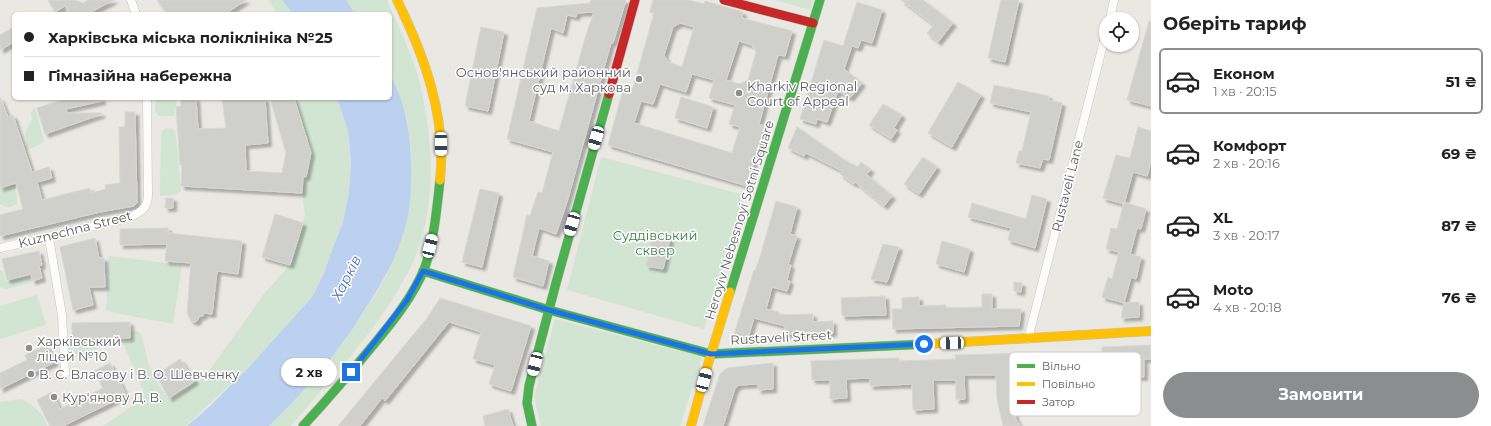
<!DOCTYPE html>
<html lang="uk">
<head>
<meta charset="utf-8">
<style>
  body { margin:0; font-family:Montserrat,sans-serif; background:#f6f6f6; color:#222; height:100vh; display:flex; flex-direction:column; font-size:15px; white-space:nowrap }
  * { box-sizing:border-box; margin:0 }
  p { font-size:13px; color:#767676 }
  .icon { flex:none; width:22px; height:22px; fill:none; stroke:currentColor; stroke-width:2; stroke-linecap:round; stroke-linejoin:round }
  .map { position:relative; flex:1; overflow:hidden }
  .details { display:flex; flex-direction:column; background:#fff; width:340px }
  .details>* { flex:none }
  .top-card { position:absolute; left:12px; top:12px; width:380px; height:88px; border-radius:6px; box-shadow:0 1px 3px #0004; display:grid; align-content:center; height:88px; padding:0 12px; background:#fff }
  .fabs { position:absolute; left:1099px; top:12px; display:grid; gap:8px }
  .fabs a { display:grid; place-items:center; width:40px; height:40px; border-radius:50%; background:#fff; box-shadow:0 1px 3px #0004; font-size:20px }
  .end { position:absolute; width:18px; height:18px; margin:-9px; border:5px solid #1a73e8; background:#fff; box-shadow:0 0 0 2px #fff }
  .from { border-radius:50% }
  .bubble { position:absolute; height:28px; border-radius:14px; background:#fff; box-shadow:0 1px 3px #0004; font-size:13px; font-weight:700; line-height:28px; text-align:center }
  .car { position:absolute; width:12px; height:24px; margin:-12px -6px; border-radius:5px; box-shadow:0 0 3px 1px #0007; background:linear-gradient(#fff 24%,#345 0 40%,#fff 0 76%,#345 0 86%,#fff 0) }
  .top-card b { display:flex; align-items:center; gap:14px; height:38px; font-size:15px }
  .top-card b+b { border-top:1px solid #e0e0e0 }
  .top-card i { width:10px; height:10px; background:#222 }
  ul { padding:0; list-style:none }
  li { display:flex; align-items:center; gap:12px; height:66px; margin:0 8px 6px; padding:0 4px; border:2px solid transparent; border-radius:6px }
  li div { flex:1 }
  li b { display:block; font-size:15px }
  li em { font-style:normal; font-weight:700 }
  li.current { border-color:#8c8d8e }
  li>.icon { width:36px; height:36px; stroke-width:1.5 }
  h2 { padding:0 12px; font-size:18px; line-height:48px }
  .button { display:flex; gap:8px; margin-top:auto; padding:8px 12px }
  .button a { flex:1; height:46px; border-radius:24px; background:#8c8d8e; color:#fff; font-size:16px; font-weight:700; line-height:46px; text-align:center }
  main { display:flex; flex:1; min-height:0 }
  .map>svg:first-child { display:block }
  .green { fill:#d2e4d2 }
  .water { fill:#bcd0ef }
  .building { fill:#cfcfcc; stroke:#d8d7d2; fill-rule:evenodd; filter:url(#shadow) }
  .lines { fill:none; stroke-linecap:round; stroke-linejoin:round }
  .street-casing { stroke:#c6c6c5; stroke-width:9 }
  .fast-casing { stroke:#c5c5c3; stroke-width:10 }
  .slow-casing { stroke:#c5c5c3; stroke-width:10 }
  .jam-casing { stroke:#c5c5c3; stroke-width:10 }
  .street { stroke:#fcfcfb; stroke-width:8 }
  .fast { stroke:#4caf50; stroke-width:9 }
  .slow { stroke:#ffc107; stroke-width:9 }
  .jam { stroke:#c62828; stroke-width:9 }
  .route { stroke:#1a73e8; stroke-width:5 }
  .poi-dot { fill:#8c8d8e; stroke:#fff; stroke-width:1.5 }
  .labels { text-anchor:middle; dominant-baseline:central; stroke-width:3; stroke-linejoin:round; paint-order:stroke }
  .poi-label { font-size:13px; fill:#5a5c60; stroke:#fff; text-anchor:start }
  .street-label { font-size:13px; fill:#5a5c60; stroke:#fff }
  .park-label { font-size:13px; fill:#3d7c4a; stroke:#fff }
  .water-label { font-size:14px; font-style:italic; fill:#4e6fb4; stroke:#fff }
  .key { fill:#fff; stroke:#cececf; stroke-width:1 }
  .key-label { font-size:11px; fill:#5a5c60 }
</style>
</head>
<body>
<main>
<div class="map">
<svg width="1151" height="426" viewBox="0 0 1151 426">
  <defs>
    <filter id="shadow"><feDropShadow dx="3.5" dy="3.5" stdDeviation="1" flood-color="#0004"/></filter>
  </defs>
  <rect width="100%" height="100%" fill="#e9e8e3"/>
  <path class="green" d="M269,0H282L293,14H277Z
    M346,0H387C397,23 408,46 416,70C421,84 423,99 426,114C435,169 433,228 405,278C375,333 330,379 291,426H269L295,399L343,343L377,292L387,274L407,219L411,184V153L407,118L394,83L390,75V14H355Z
    M775,0H813L810,10Z
    M156,98H177L174,116H158L155,110Z
    M295,98H337L348,131L351,161L349,191L343,222L332,252L313,296L250,366L186,426H103L144,398L143,390L123,343L126,333L136,331L140,333C145,344 146,357 150,368C154,377 163,394 171,400L207,374L264,294L290,265L305,216L300,176L306,177L311,154Z
    M35,107L44,141L41,144L27,150L25,133L32,120L31,112Z
    M166,128L174,129L176,136L181,191L175,195L160,196L161,136L163,130Z
    M0,149C8,166 18,186 17,204L8,208L0,204Z
    M601,157L744,195L704,329L567,290Z
    M109,256L182,265L173,324L106,311Z
    M0,270L3,271L6,281L30,277L32,282L6,289L0,287Z
    M37,295L46,325L0,339V306Z
    M555,319L702,357L680,426H541L534,397Z
    M70,337L74,340L107,339L109,341V343C95,350 70,365 66,340Z
    M21,399C32,404 44,413 47,426H0V402Z"/>
  <path class="water" d="M282,0H346L355,14H293Z
    M390,75C406,103 411,136 411,168C411,185 411,203 407,219C400,252 383,282 365,309C358,320 351,332 343,342C322,372 295,400 269,426H187L208,408L250,366L313,296L324,272L343,222L349,192L351,161L348,131L337,98H390Z"/>
  <path class="building" d="M48,0H74L83,3L88,0H114L87,14H69L65,6L55,12Z
    M157,0H246L225,14H167Z
    M594,0H626L613,43H611L567,202L556,234L539,228L532,256L549,261L543,286L513,277L527,215L530,216L538,192L542,193L553,152L507,139L537,8L590,3V1ZM594,12L586,35L559,131L529,121L551,28L563,33L567,15L576,17L577,13Z
    M653,0H689L704,4L705,1L743,12L742,18L792,31L785,56L778,55L759,124L764,126L747,186L608,145L624,86L633,88L654,13L650,12ZM680,23L694,27L682,67L668,62L664,55L673,27ZM739,41L752,45L756,52L748,80L739,84L726,80ZM692,74L714,80L709,98L735,105L729,124L740,127L732,153L634,123L641,101L653,104L660,84L686,92Z
    M901,0H923L953,23L938,42L927,33L934,25Z
    M1001,0H1019L1005,62L988,58Z
    M857,2L882,10L872,43L861,40L858,48L852,46L844,69L862,83L850,98L838,91L827,122L817,119L816,124L800,119L824,40L843,46Z
    M1149,21H1151V106L1127,100Z
    M14,27V42L0,50V35Z
    M481,27L504,32L488,111L465,106Z
    M958,82L981,95L952,147L928,133Z
    M994,85L1049,96L1048,100L1062,103L1049,160L1043,159L1040,168L1016,163L1019,151H1022L1031,112L990,103Z
    M0,97L8,117L13,115L32,172L49,167L52,178L37,182L42,200L90,188L91,193L106,189L105,185L120,183L119,127H125V112H135L137,203L134,206L100,212L0,236V215L23,209L16,183L0,188Z
    M681,97L713,107L707,128L675,118Z
    M68,98H102V101L66,109L67,113H101L102,114L45,134L37,108Z
    M181,98H196L198,129L226,128L222,98H265L268,143L245,145L246,171L282,173L286,153L270,98H294L311,153L306,177H303L302,193L181,186L182,165H180L176,107L181,106Z
    M883,104L902,115L894,128L897,130L891,139L869,125Z
    M797,127L843,159L858,167L861,162L871,170L866,174L892,196L884,206L855,182L854,184L840,174L842,171L806,153L804,156L788,148Z
    M1138,127L1151,131V162L1147,176L1133,172L1124,204L1103,198L1116,155L1130,158Z
    M923,157L937,167L919,194L904,184Z
    M480,189L499,193L482,267L462,262Z
    M1032,195L1047,199L1035,248L1008,240L1011,228L968,217L972,203L1026,219Z
    M166,198H173V208H165Z
    M776,201L797,207L790,234L797,236L788,265H791L787,280L790,281L787,291L772,287L766,309L779,312L778,315L813,314V322L833,321V333L786,334L785,326L754,318L747,341L733,338L754,270L755,271L760,257Z
    M1124,202L1146,209L1141,229L1137,228L1130,254L1141,257L1136,279L1131,277L1124,303L1102,297L1108,277L1112,279L1119,252L1106,249L1111,228L1117,229Z
    M275,214L303,223L290,265L262,257Z
    M168,228V233L242,241L238,274L217,271L212,314L204,313L203,316H199L198,320L195,322L191,321L187,313L191,263L165,261L167,244L120,245V229Z
    M653,235L670,239L663,269L646,266Z
    M95,238L99,258H104L105,287H89L93,305L73,310L60,247Z
    M942,241L970,249L964,272L936,264Z
    M883,244L899,247L887,282L871,279Z
    M39,251L42,265L39,266L42,278L32,281L31,274L7,280L2,259Z
    M1014,282L1022,283L1021,292L1014,291Z
    M982,294H992V309H1021L1019,326L893,329L892,309H902V298L919,297V306L946,305V308L982,307Z
    M885,296L886,315L842,316L841,298Z
    M440,298L531,326L511,391L489,384L495,365L473,359L481,332L449,322L385,401L382,398L360,426H338L428,317Z
    M1139,302V317L1121,318L1124,303Z
    M130,322V338L72,339V323Z
    M46,345L55,362L0,389V373L27,360L25,355Z
    M1151,345V359H1144V377H1130V361H1115V372H1102V347Z
    M1067,352L1068,370L1009,373L1010,399L1016,419L1020,426H1003L997,399L996,375H964L965,399L956,400V380H933L934,409L913,410L912,384L870,386V378L846,379L847,398L830,399V380H812L811,361L899,358V361L956,359L955,355Z
    M180,359L195,381L169,398L156,375Z
    M110,363L126,395L63,426H50L37,400L52,392L60,409L103,388L94,371Z
    M773,363V389L758,390V384L739,385L735,388L723,426H703L720,374L727,368Z
    M508,409L513,426H485L483,416Z"/>
  <g class="lines">
    <g class="street-casing">
      <path id="street" d="M131,0L136,14
        M1110,19L1114,0
        M49,238L62,315L65,373
        M0,248C32,241 65,233 97,225C110,222 126,220 138,213C145,209 148,202 148,195L147,98
        M1028,339L1106,33"/>
    </g>
    <g class="fast-casing">
      <path id="fast" d="M423,271L549,310L711,354L928,344
        M730,292L820,0
        M303,426C328,399 352,371 375,343C394,320 414,295 425,267C434,241 437,207 440,180
        M532,426L527,403L529,386L556,283L609,94"/>
    </g>
    <g class="slow-casing">
      <path id="slow" d="M397,0C424,55 447,117 440,180
        M928,344L1151,331
        M691,426L708,364L730,292"/>
    </g>
    <g class="jam-casing">
      <path id="jam" d="M724,0L813,23
        M609,94L635,0"/>
    </g>
    <use href="#street" class="street"/>
    <use href="#fast" class="fast"/>
    <use href="#slow" class="slow"/>
    <use href="#jam" class="jam"/>
  </g>
  <g class="lines">
    <path class="route" d="M351,372L407,300L423,271L549,310L711,354L924,344"/>
  </g>
  <g class="poi-dot">
    <circle cx="639" cy="79" r="4"/>
    <circle cx="739" cy="93" r="4"/>
    <circle cx="29" cy="348" r="4"/>
    <circle cx="31" cy="374" r="4"/>
    <circle cx="54" cy="397" r="4"/>
  </g>
  <g class="labels">
    <g class="poi-label">
      <text x="631" y="72" text-anchor="end">Основ'янський районний<tspan x="631" dy="15">суд м. Харкова</tspan></text>
      <text x="747" y="86">Kharkiv Regional<tspan x="747" dy="15">Court of Appeal</tspan></text>
      <text x="37" y="341">Харківський<tspan x="37" dy="15">ліцей №10</tspan></text>
      <text x="39" y="374">В. С. Власову і В. О. Шевченку</text>
      <text x="62" y="397">Кур'янову Д. В.</text>
    </g>
    <g class="street-label">
      <text transform="translate(1067 186) rotate(-76)">Rustaveli Lane</text>
      <text transform="translate(739 220) rotate(-73)">Heroyiv Nebesnoyi Sotni Square</text>
      <text transform="translate(75 229) rotate(-14)">Kuznechna Street</text>
      <text transform="translate(781 337) rotate(-3)">Rustaveli Street</text>
    </g>
    <g class="park-label">
      <text x="655" y="235">Суддівський<tspan x="655" dy="15">сквер</tspan></text>
    </g>
    <g class="water-label">
      <text transform="translate(346 278) rotate(-63)">Харків</text>
    </g>
  </g>
  <rect x="1009" y="352" width="132" height="64" rx="6" class="key"/>
  <rect x="1017" y="364" width="18" height="4" fill="#4caf50"/>
  <rect x="1017" y="382" width="18" height="4" fill="#ffc107"/>
  <rect x="1017" y="400" width="18" height="4" fill="#c62828"/>
  <g class="key-label">
    <text x="1042" y="370">Вільно</text>
    <text x="1042" y="388">Повільно</text>
    <text x="1042" y="406">Затор</text>
  </g>
</svg>
<div class="fabs">
<a><svg class="icon" aria-label="locate" viewBox="0 0 24 24"><circle cx="12" cy="12" r="6"/><path d="M12 2v4M12 18v4M2 12h4M18 12h4"/></svg></a>
</div>
<i class="end from" style="left:924px;top:344px"></i>
<i class="end" style="left:351px;top:372px"></i>
<div class="bubble" style="left:281px;top:358px;width:56px">2 хв</div>
<i class="car" style="left:596px;top:138px;rotate:196deg"></i>
<i class="car" style="left:441px;top:144px;rotate:180deg"></i>
<i class="car" style="left:572px;top:224px;rotate:196deg"></i>
<i class="car" style="left:430px;top:246px;rotate:14deg"></i>
<i class="car" style="left:952px;top:343px;rotate:268deg"></i>
<i class="car" style="left:535px;top:364px;rotate:194deg"></i>
<i class="car" style="left:704px;top:380px;rotate:15deg"></i>
<div class="top-card">
<b><i class="from"></i>Харківська міська поліклініка №25</b>
<b><i></i>Гімназійна набережна</b>
</div>
</div>
<section class="details">
<h2>Оберіть тариф</h2>
<ul>
<li class="current"><svg class="icon" aria-label="car" viewBox="0 0 24 24"><path d="M5 17H2v-5l4-1 3-4h7l3 4 3 1v5h-3M9 17h6M6 11h13"/><circle cx="7" cy="17" r="2"/><circle cx="17" cy="17" r="2"/></svg><div><b>Економ</b><p>1 хв · 20:15</p></div><em>51 ₴</em></li>
<li><svg class="icon" aria-label="car" viewBox="0 0 24 24"><path d="M5 17H2v-5l4-1 3-4h7l3 4 3 1v5h-3M9 17h6M6 11h13"/><circle cx="7" cy="17" r="2"/><circle cx="17" cy="17" r="2"/></svg><div><b>Комфорт</b><p>2 хв · 20:16</p></div><em>69 ₴</em></li>
<li><svg class="icon" aria-label="car" viewBox="0 0 24 24"><path d="M5 17H2v-5l4-1 3-4h7l3 4 3 1v5h-3M9 17h6M6 11h13"/><circle cx="7" cy="17" r="2"/><circle cx="17" cy="17" r="2"/></svg><div><b>XL</b><p>3 хв · 20:17</p></div><em>87 ₴</em></li>
<li><svg class="icon" aria-label="car" viewBox="0 0 24 24"><path d="M5 17H2v-5l4-1 3-4h7l3 4 3 1v5h-3M9 17h6M6 11h13"/><circle cx="7" cy="17" r="2"/><circle cx="17" cy="17" r="2"/></svg><div><b>Moto</b><p>4 хв · 20:18</p></div><em>76 ₴</em></li>
</ul>
<div class="button"><a>Замовити</a></div>
</section>
</main>
</body>
</html>
